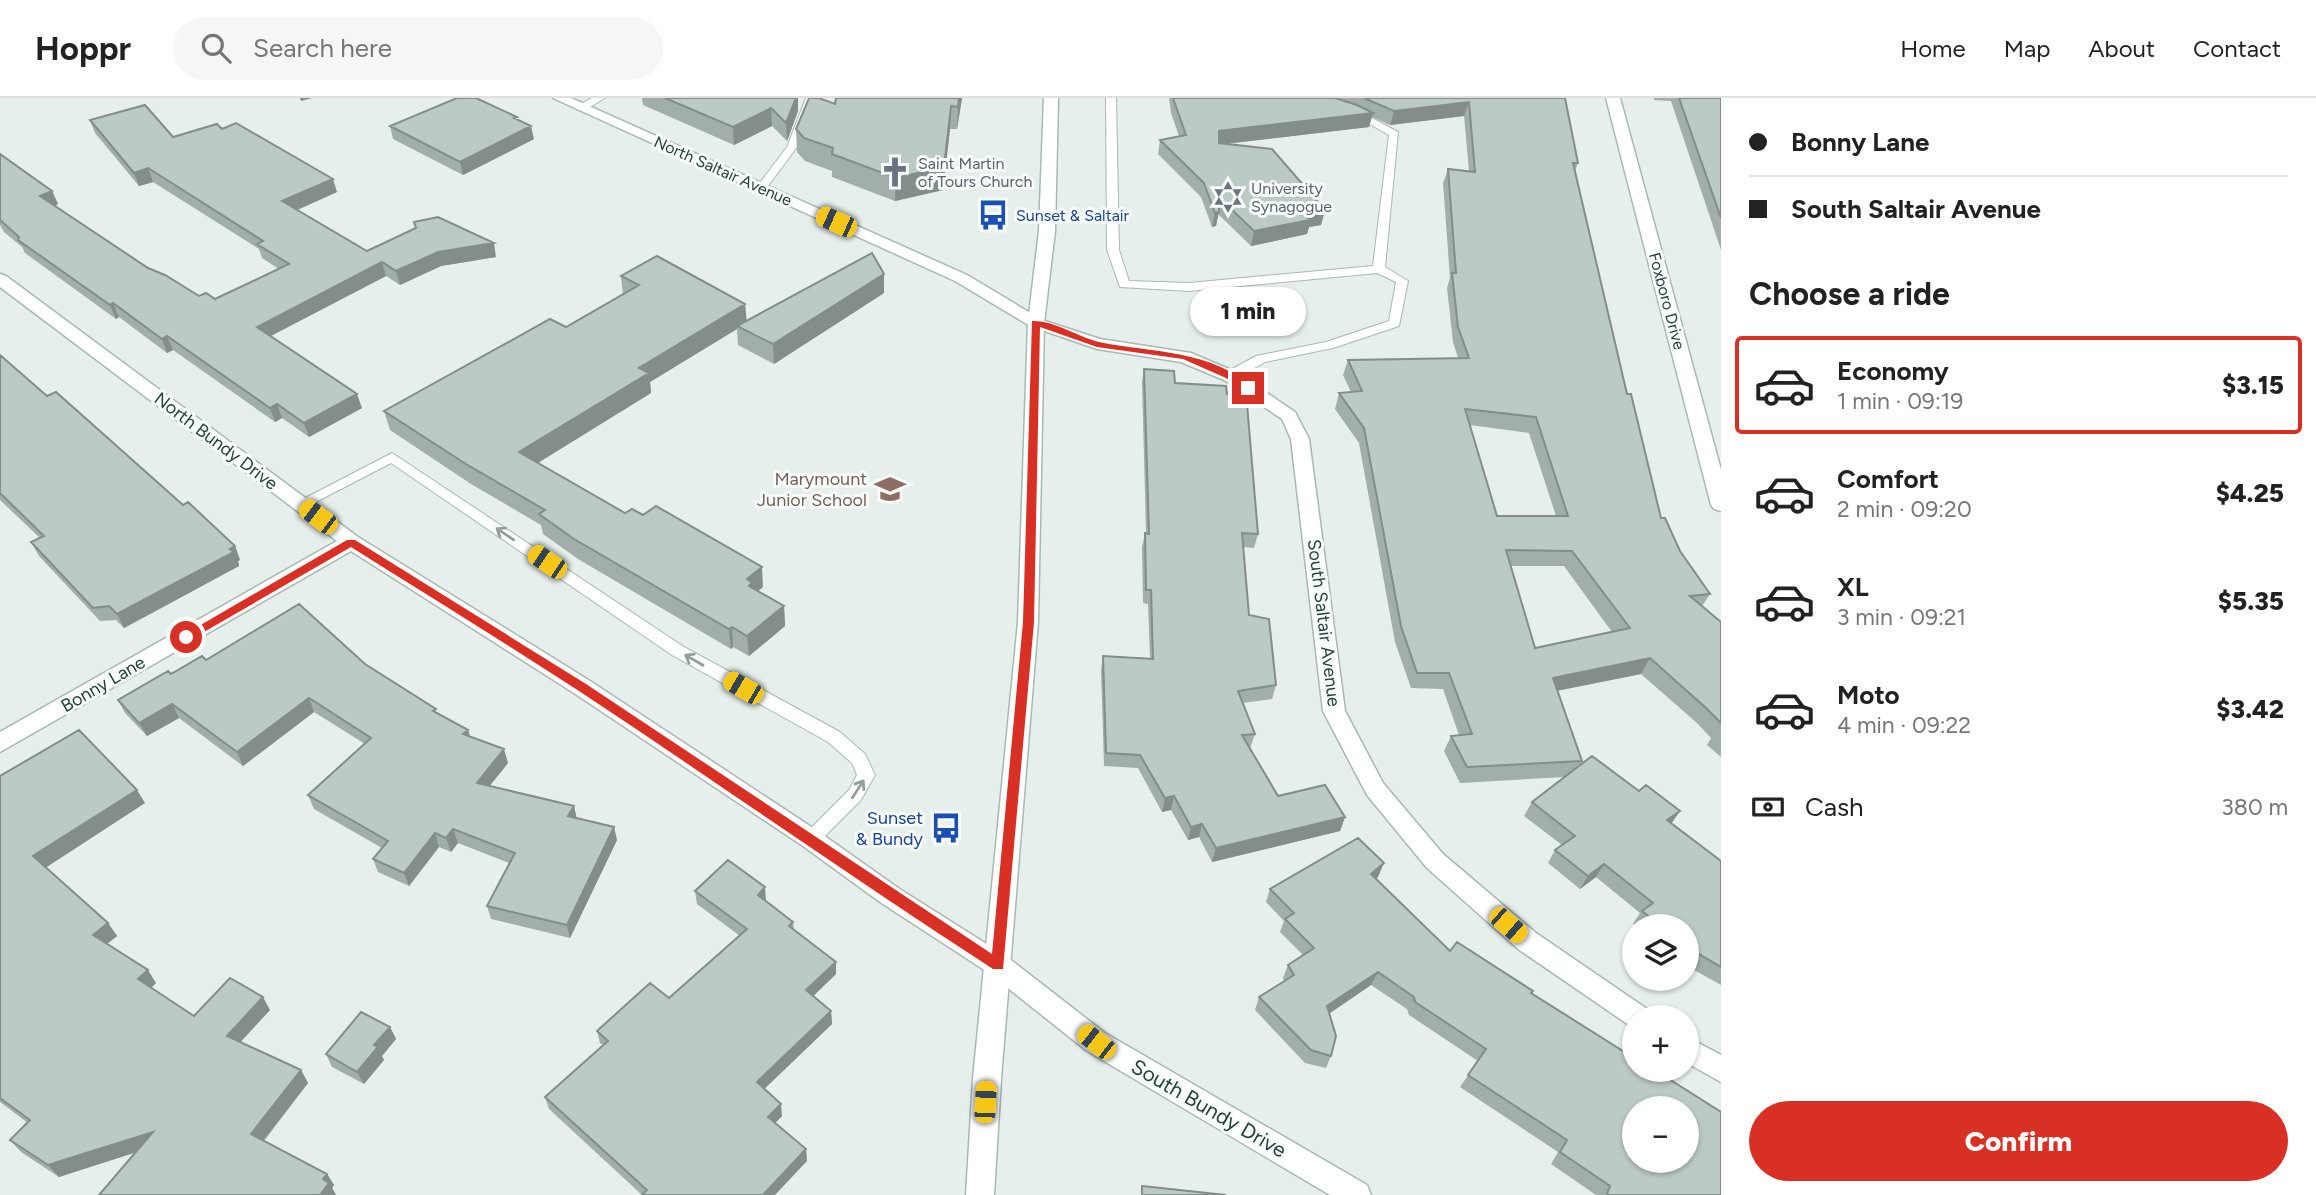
<!DOCTYPE html>
<html lang="en">
<head>
<meta charset="utf-8">
<style>
  body { margin:0; font-family:Figtree,sans-serif; background:#f6f6f6; color:#222; height:100vh; display:flex; flex-direction:column; font-size:26px; white-space:nowrap }
  * { box-sizing:border-box; margin:0 }
  p { font-size:23px; color:#767676 }
  .icon { flex:none; width:38px; height:38px; fill:none; stroke:currentColor; stroke-width:2; stroke-linecap:round; stroke-linejoin:round }
  .map { position:relative; flex:1; overflow:hidden }
  .drawer { display:flex; flex-direction:column; background:#fff; width:595px }
  .drawer>* { flex:none }
  .banner { display:grid; align-content:center; height:154px; padding:0 28px; background:#fff }
  .tools { position:absolute; left:1622px; top:816px; display:grid; gap:14px }
  .tools a { display:grid; place-items:center; width:77px; height:77px; border-radius:50%; background:#fff; box-shadow:0 2px 5px #0004; font-size:35px }
  .end { position:absolute; width:32px; height:32px; margin:-16px; border:9px solid #d93025; background:#fff; box-shadow:0 0 0 4px #fff }
  .from { border-radius:50% }
  .bubble { position:absolute; height:49px; border-radius:24px; background:#fff; box-shadow:0 2px 5px #0004; font-size:23px; font-weight:800; line-height:49px; text-align:center }
  .car { position:absolute; width:21px; height:42px; margin:-21px -10px; border-radius:9px; box-shadow:0 0 5px 2px #0007; background:linear-gradient(#f5c518 24%,#345 0 40%,#f5c518 0 76%,#345 0 86%,#f5c518 0) }
  .banner b { display:flex; align-items:center; gap:24px; height:66px; font-size:26px }
  .banner b+b { border-top:2px solid #e0e0e0 }
  .banner i { width:18px; height:18px; background:#222 }
  ul { padding:0; list-style:none }
  li { display:flex; align-items:center; gap:21px; height:98px; margin:0 14px 10px; padding:0 14px; border:4px solid transparent; border-radius:7px }
  li div { flex:1 }
  li b { display:block; font-size:26px }
  li em { font-style:normal; font-weight:800 }
  li.active { border-color:#d93025 }
  li>.icon { width:63px; height:63px; stroke-width:1.5 }
  h2 { padding:0 28px; font-size:32px; line-height:84px }
  .pay { display:flex; align-items:center; gap:18px; height:77px; padding:0 28px; font-size:26px }
  .pay p { margin-inline-start:auto }
  .button { display:flex; gap:14px; margin-top:auto; padding:14px 28px }
  .button a { flex:1; height:80px; border-radius:42px; background:#d93025; color:#fff; font-size:28px; font-weight:800; line-height:80px; text-align:center }
  header { display:flex; align-items:center; gap:42px; box-sizing:border-box; height:98px; padding:0 35px; background:#fff; border-bottom:2px solid #e0e0e0 }
  header strong { font-size:33px }
  nav { display:flex; gap:38px; margin-inline-start:auto; font-size:24px }
  .search { width:490px; height:63px; background:#f6f6f6; display:flex; align-items:center; gap:18px; box-sizing:border-box; padding:0 24px; border-radius:38px; color:#767676; font-size:26px }
  main { display:flex; flex:1; min-height:0 }
  .map>svg:first-child { display:block }
  .lines { fill:none; stroke-linecap:round; stroke-linejoin:round }
  .lane-casing { stroke:#a8b8b2; stroke-width:2 }
  .street-casing { stroke:#a8b8b2; stroke-width:3 }
  .secondary-casing { stroke:#a4bbb3; stroke-width:3 }
  .lane { fill:#fff; fill-rule:evenodd }
  .street { fill:#fff; fill-rule:evenodd }
  .secondary { fill:#fff; fill-rule:evenodd }
  .wall { fill:#a1aea9; fill-rule:evenodd }
  .shaded-wall { fill:#838d89 }
  .building { fill:#bbcac4; stroke:#838d89; stroke-width:2; fill-rule:evenodd }
  .oneway { stroke:#92a09c }
  .route { fill:#d93025 }
  .labels { text-anchor:middle; dominant-baseline:central; stroke-width:6; stroke-linejoin:round; paint-order:stroke }
  .far-worship-label { font-size:16px; fill:#5b616d; stroke:#f7fbf9; text-anchor:start }
  .far-street-label { font-size:16px; fill:#24423a; stroke:#f7fbf9 }
  .far-transit-label { font-size:16px; fill:#164399; stroke:#f7fbf9; text-anchor:start }
  .street-label { font-size:18px; fill:#24423a; stroke:#f7fbf9 }
  .education-label { font-size:18px; fill:#785e54; stroke:#f7fbf9; text-anchor:end }
  .transit-label { font-size:18px; fill:#164399; stroke:#f7fbf9; text-anchor:end }
  .near-street-label { font-size:21px; fill:#24423a; stroke:#f7fbf9 }
</style>
</head>
<body>
<header>
<strong>Hoppr</strong>
<div class="search"><svg class="icon" aria-label="search" viewBox="0 0 24 24"><circle cx="10" cy="10" r="6"/><path d="M15 15l6 6"/></svg>Search here</div>
<nav><a>Home</a><a>Map</a><a>About</a><a>Contact</a></nav>
</header>
<main>
<div class="map">
<svg width="1721" height="1097" viewBox="0 0 1721 1097">
  <rect width="100%" height="100%" fill="#e6efeb"/>
  <g class="lines">
    <g class="lane-casing">
      <path id="lane" d="M592,0H605L585,12H577V8Z
        M806,0H816L797,49L765,92H757L756,90L787,49Z
        M1106,0H1116L1119,152L1129,183L1189,185L1373,168L1389,37L1348,14L1357,12L1398,34L1385,169L1408,183L1399,228L1333,250L1265,264L1235,281H1225V275L1256,258L1326,244L1389,223L1396,184L1377,175L1189,193L1120,189L1107,152Z
        M392,355L684,549L840,634L865,656L875,677L861,702L817,746L811,748L805,746L802,741L805,736L849,692L857,677L852,665L828,644L672,557L391,365L306,409L301,411L294,406Z"/>
    </g>
    <g class="street-casing">
      <path id="street" d="M553,0H571L967,177L1042,222L1100,241L1191,255L1236,274L1295,314L1309,341L1345,613L1383,685L1443,756L1536,835L1647,911L1651,919H1634V929L1629,927L1518,851L1427,770L1367,697L1323,613L1291,341L1282,321L1224,282L1181,264L1097,251L1030,228L955,183Z
        M1606,0H1620L1721,372V413L1714,411L1711,407Z
        M0,176L6,178L358,439L590,583L819,734L898,790L1007,859L1105,935L1367,1087L1371,1097H1330L1087,953L989,875L880,804L803,748L574,595L351,453L0,654V634L337,443L0,189Z
        M1687,939L1721,957V984L1687,965Z"/>
    </g>
    <g class="secondary-casing">
      <path id="secondary" d="M1044,0H1058L1055,133L1044,225L1038,524L1001,981L994,1097H966L973,981L1018,524L1028,225L1039,133Z"/>
    </g>
    <use href="#lane" class="lane"/>
    <use href="#street" class="street"/>
    <use href="#secondary" class="secondary"/>
  </g>
  <path class="wall" d="M642,0H798V13L787,43L772,28L734,47L643,7Z
    M836,0H962L957,31H950L943,92L895,103L832,79V73L805,63L797,54L796,31L835,6Z
    M1169,0H1565L1578,65L1575,73L1627,296L1661,420L1680,453L1710,496L1702,508L1721,524V659L1707,647L1711,640L1697,625L1641,576L1557,593L1582,663L1579,668L1672,725L1721,763V887L1687,868V828H1636L1633,826L1640,815L1596,779L1580,791L1548,765L1555,752L1562,747L1524,718L1532,704L1564,679L1460,685L1444,653L1451,638L1459,637L1443,591L1411,590L1395,544L1359,345L1335,311L1339,295L1351,294L1343,277L1348,262L1458,260L1453,244L1447,190L1450,180L1443,85L1448,71L1469,73L1464,18L1390,27L1372,19L1369,29L1224,46L1325,112L1321,127L1309,129L1307,136L1251,148L1218,116L1216,128L1212,129L1201,99L1158,56L1160,42L1179,38L1171,15ZM1470,327L1529,335L1556,418H1497ZM1511,468H1564L1612,534L1535,550Z
    M1654,0H1721V152L1671,3L1654,2Z
    M517,21L534,41L463,77L393,41L390,28Z
    M90,22L173,39L222,31L337,94L297,112L367,153L496,159L441,168L400,187L386,178L271,238L362,310L309,339L282,320L275,324L173,252L167,255L119,219L116,221L25,155L22,149L4,134L0,127V56L52,93L58,106L55,108L148,170L199,198L215,201L279,171L262,160L259,151L153,84L139,88L95,35Z
    M884,176V195L774,266L738,247L737,231L650,284L651,295L538,365L625,415L763,489L758,493L784,508L785,528L749,558L733,549L731,551L578,461L543,436L541,427L471,386L390,332L384,313L566,229L623,197L621,178L745,206L746,223Z
    M0,257L47,298L235,448L240,462L238,463L239,468L124,530L116,522L100,523L39,458L31,444L40,440L0,402Z
    M1144,271L1175,285L1258,436L1254,450L1243,449L1249,517L1276,587L1272,601L1243,605L1255,636L1250,650H1249L1278,698L1345,719L1340,733L1212,764L1199,739L1188,742L1171,712L1162,714L1138,670L1104,668L1101,572L1103,558L1150,560L1148,506L1143,505L1142,449L1145,435H1146L1142,284Z
    M206,562L365,566L437,615L468,632L470,639L508,665L489,688L574,708L576,720L617,742L570,840L491,821L487,808L509,765L458,745L451,754L439,749L409,788L378,774L373,761L382,750L314,711L308,697L365,646L314,614L243,668L179,620L147,638L125,615L118,602L171,576Z
    M0,678L145,705L45,770L108,825L117,838L107,846L156,885L151,890L194,918L270,912L240,944L301,972L308,985L264,1043L327,1076L334,1087L332,1090L336,1097H99L135,1054L59,1079L21,1054L10,1042L28,1025L0,1004Z
    M1378,779L1376,781L1450,853L1531,895L1721,1097H1596L1551,1066L1558,1054L1460,989L1478,963L1409,917L1407,911L1371,887L1329,916L1331,958L1326,970L1305,965L1255,912L1259,899L1284,883L1283,880L1288,867L1303,857L1280,834L1284,823L1266,804L1270,791Z
    M695,793L766,803L793,824L794,832L836,876L813,898L831,913L832,926L764,991L782,1018L775,1025L806,1051L807,1063L642,1097L549,1011L545,999L603,947L600,945L597,933L669,900L740,838L697,806Z
    M390,929L396,941L382,958L384,962L364,986L332,969L326,956Z"/>
  <path class="shaded-wall" d="M300,0H312L301,3Z
    M796,0H798V13L787,43L786,25Z
    M959,0H962L957,31L958,9Z
    M1469,4L1464,18L1390,27L1394,13Z
    M951,8L950,31L943,92L895,103L896,80Z
    M771,10L772,28L734,47L733,29Z
    M1373,15L1369,29L1216,47L1219,33Z
    M531,28L534,41L463,77L460,64Z
    M148,70L153,84L139,88L134,75Z
    M333,81L337,94L286,117L282,103Z
    M52,93L58,106L46,111L40,98Z
    M1325,112L1321,127L1309,129L1307,136L1251,148L1254,133L1303,115Z
    M1219,114L1216,128L1212,129L1215,115Z
    M494,145L496,159L441,168L400,187L396,173L438,154Z
    M382,164L386,178L261,243L257,229Z
    M884,176V195L774,266L773,246Z
    M113,205L119,219L116,221L110,207Z
    M745,206L747,226L737,228V231L650,284L651,295L523,374L519,354L639,270Z
    M167,238L173,252L167,255L162,241Z
    M357,296L362,310L309,339L304,325Z
    M277,306L282,320L275,324L270,310Z
    M235,448L240,462L238,463L239,468L124,530L117,516Z
    M762,469L763,489L753,497L747,481Z
    M784,508L785,528L749,558L747,538Z
    M732,529L733,549L731,551L729,531Z
    M1650,560L1641,576L1545,595L1553,580Z
    M309,600L314,614L243,668L237,654Z
    M172,606L179,620L147,638L139,625Z
    M468,632L472,645L463,636Z
    M504,651L508,665L481,699L477,685Z
    M137,692L145,705L42,772L33,758Z
    M1174,698L1171,712L1162,714L1165,700Z
    M574,708L577,721L568,718Z
    M1680,713L1671,726L1667,722Z
    M1345,719L1340,733L1212,764L1216,750Z
    M1202,726L1199,739L1188,742L1191,729Z
    M614,729L617,742L570,840L567,827Z
    M453,731L458,745L451,754L446,740Z
    M435,735L439,749L409,788L404,775Z
    M1384,765L1378,779L1365,789L1371,776Z
    M1604,766L1596,779L1580,791L1588,778Z
    M765,789L766,803L758,797Z
    M108,825L117,838L102,850L93,837Z
    M836,864V876L806,905V892Z
    M148,872L156,885L146,894L138,881Z
    M1378,874L1371,887L1321,921L1327,908Z
    M263,899L270,912L235,950L227,938Z
    M831,913L832,926L758,997L757,984Z
    M390,929L396,941L382,958L384,962L364,986L357,974L374,947Z
    M301,972L308,985L259,1048L251,1036Z
    M781,1006L782,1018L769,1031L768,1019Z
    M153,1034L162,1046L59,1079L48,1067Z
    M806,1051L807,1063L775,1097H763Z
    M327,1076L334,1087L332,1090L336,1097H320L323,1081Z"/>
  <path class="building" d="M457,0H476L517,19L514,20L531,28L460,64L390,28Z
    M665,0H796L786,25L771,10L733,29Z
    M809,0H819L835,6L836,0H959L958,9L951,8L944,69L896,80L832,56L833,50L804,40L796,31Z
    M1173,0H1335L1357,7L1373,15L1219,33V45L1272,51L1325,112L1303,115L1310,122L1254,133L1219,99V114L1215,115L1204,85L1160,42L1186,37Z
    M1364,0H1565L1578,65H1573L1627,296H1631L1661,420H1665L1680,453L1710,496L1690,498L1721,524V625L1706,610L1650,560L1553,580L1582,663L1467,669L1451,638L1472,636L1449,575H1417L1401,528L1364,330L1339,295L1362,293L1348,262L1469,260L1458,229L1452,175H1456L1448,71L1475,74L1469,4L1394,13ZM1465,311L1536,319L1568,418H1497ZM1506,452L1572,453L1630,530L1535,550Z
    M1679,0H1721V120Z
    M145,7L173,39L217,26L222,31L236,25L333,81L282,103L367,153L416,130L414,124L438,119L494,145L438,154L396,173L382,164L257,229L357,296L304,325L277,306L270,310L167,238L162,241L113,205L110,207L18,142L19,139L0,122V56L52,93L40,98L148,170L165,177L199,198L206,195L215,201L289,166L257,146L263,143L148,70L134,75L90,22Z
    M872,155L884,176L773,246L737,228Z
    M657,158L745,206L639,270L649,275L519,354L625,415L632,411L643,417L656,408L762,469L747,481L752,485L749,488L784,508L747,538L732,529L729,531L574,441L539,416L545,412L466,366L384,313L550,221L566,229L639,187L621,178Z
    M0,257L47,298L56,294L183,407L188,404L235,448L230,451L234,454L117,516L109,508L93,510L31,444L44,438L0,395Z
    M1144,271L1174,273L1175,285L1226,288L1227,296L1239,297L1240,303L1247,306L1258,436L1242,435L1249,517L1269,521L1276,587L1238,593L1255,636L1242,637L1278,698L1325,687L1345,719L1216,750L1202,726L1191,729L1174,698L1165,700L1140,657L1106,655L1103,558L1153,561L1151,492H1146L1145,435L1149,436Z
    M299,506L365,566L436,611L433,613L468,632L463,636L504,651L477,685L574,708L568,718L614,729L567,827L487,808L515,755L453,731L446,740L435,735L404,775L373,761L388,743L308,697L371,640L309,600L237,654L172,606L139,625L118,602L168,573L171,576L202,558L206,562Z
    M79,632L137,692L33,758L108,825L93,837L148,872L138,881L194,918L230,880L263,899L227,938L301,972L251,1036L327,1076L323,1081L329,1085L320,1097H99L153,1034L48,1067L10,1042L30,1022L0,1000V678Z
    M1592,658L1639,693L1646,687L1680,713L1667,722L1721,763V869L1687,849V828H1661L1642,813L1653,805L1604,766L1588,778L1555,752L1575,738L1532,704Z
    M1358,740L1384,765L1371,776L1450,853L1457,844L1533,893L1531,895L1634,960V971H1653L1721,1014V1097H1608L1607,1096L1610,1088L1560,1054L1567,1042L1468,977L1486,951L1415,904L1414,899L1378,874L1327,908L1336,938L1331,958L1311,952L1259,899L1294,877L1288,867L1314,850L1285,821L1294,815L1270,791ZM1634,1010H1687V1062H1634Z
    M728,762L765,789L758,797L793,824L789,828L836,864L806,892L831,913L757,984L781,1006L768,1019L806,1051L763,1097H642L647,1092L545,999L608,943L597,933L650,885L669,900L747,831L695,793Z
    M361,914L390,929L374,947L378,949L357,974L326,956Z
    M1142,1088L1226,1097H1142Z"/>
  <defs><path id="oneway-shaft" d="M-6 0H5M1.5-3L5.5 0L1.5 3" fill="none" stroke-width="1.6" stroke-linecap="round" stroke-linejoin="round" transform="scale(1.75)"/></defs>
  <g class="oneway">
    <use href="#oneway-shaft" transform="translate(505 436) rotate(-146)"/>
    <use href="#oneway-shaft" transform="translate(694 562) rotate(-150)"/>
    <use href="#oneway-shaft" transform="translate(858 691) rotate(-57)"/>
  </g>
  <path class="route" d="M1032,223C1054,222 1078,239 1099,244C1151,255 1211,251 1253,290L1245,292L1226,280L1183,261L1097,249L1040,229L1034,524L1003,871H993C854,781 718,685 579,593C504,544 427,497 351,449L190,542L186,543L180,539L347,442H355L586,586L992,856L1023,524Z"/>
  <defs>
    <g id="church-bare" transform="scale(2.415)"><path d="M-1.2-6h2.4v3.5h3.3v2.4h-3.3V6h-2.4V-.1h-3.3v-2.4h3.3Z" fill="#6b7280" stroke="#f7fbf9" stroke-width="2.5" paint-order="stroke"/></g>
    <g id="synagogue-bare" transform="scale(2.415)"><path d="M0-6.5L5.6 3.2H-5.6ZM0 6.5L5.6-3.2H-5.6Z" fill="#6b7280" stroke="#f7fbf9" stroke-width="2.5" paint-order="stroke"/></g>
    <g id="bus-bare" transform="scale(2.415)"><path d="M-5-6H5V4H4V6H2V4H-2V6H-4V4H-5ZM-3.5-4V0h7V-4ZM-3.5 1.2v1.5H-2V1.2ZM2 1.2v1.5H3.5V1.2Z" fill="#1a4fb4" stroke="#f7fbf9" stroke-width="2.5" paint-order="stroke"/></g>
    <g id="school-bare" transform="scale(2.415)"><path d="M0-5L7-2L0 1L-7-2ZM-4 1L0 2.5L4 1V4Q0 6-4 4Z" fill="#8d6e63" stroke="#f7fbf9" stroke-width="2.5" paint-order="stroke"/></g>
  </defs>
  <g fill-rule="evenodd">
    <use href="#church-bare" x="895" y="74"/>
    <use href="#synagogue-bare" x="1228" y="99"/>
    <use href="#bus-bare" x="993" y="117"/>
    <use href="#school-bare" x="890" y="391"/>
    <use href="#bus-bare" x="946" y="730"/>
  </g>
  <g class="labels">
    <g class="far-worship-label">
      <text x="918" y="65">Saint Martin<tspan x="918" dy="18">of Tours Church</tspan></text>
      <text x="1251" y="90">University<tspan x="1251" dy="18">Synagogue</tspan></text>
    </g>
    <g class="far-street-label">
      <text transform="translate(723 73) rotate(24)">North Saltair Avenue</text>
      <text transform="translate(1667 203) rotate(75)">Foxboro Drive</text>
    </g>
    <g class="far-transit-label">
      <text x="1016" y="117">Sunset &amp; Saltair</text>
    </g>
    <g class="street-label">
      <text transform="translate(216 343) rotate(37)">North Bundy Drive</text>
      <text transform="translate(1324 525) rotate(83)">South Saltair Avenue</text>
      <text transform="translate(103 586) rotate(-30)">Bonny Lane</text>
    </g>
    <g class="education-label">
      <text x="867" y="381">Marymount<tspan x="867" dy="21">Junior School</tspan></text>
    </g>
    <g class="transit-label">
      <text x="923" y="720">Sunset<tspan x="923" dy="21">&amp; Bundy</tspan></text>
    </g>
    <g class="near-street-label">
      <text transform="translate(1209 1010) rotate(30)">South Bundy Drive</text>
    </g>
  </g>
</svg>
<div class="tools">
<a><svg class="icon" aria-label="layers" viewBox="0 0 24 24"><path d="M12 4l9 5-9 5-9-5zM3 14l9 5 9-5"/></svg></a>
<a>+</a>
<a>−</a>
</div>
<i class="end from" style="left:186px;top:539px"></i>
<i class="end" style="left:1248px;top:290px"></i>
<div class="bubble" style="left:1190px;top:189px;width:116px">1 min</div>
<i class="car" style="left:836px;top:124px;rotate:294deg"></i>
<i class="car" style="left:318px;top:419px;rotate:307deg"></i>
<i class="car" style="left:547px;top:464px;rotate:304deg"></i>
<i class="car" style="left:743px;top:590px;rotate:300deg"></i>
<i class="car" style="left:1508px;top:827px;rotate:131deg"></i>
<i class="car" style="left:1096px;top:944px;rotate:308deg"></i>
<i class="car" style="left:985px;top:1004px;rotate:3deg"></i>
</div>
<section class="drawer">
<div class="banner">
<b><i class="from"></i>Bonny Lane</b>
<b><i></i>South Saltair Avenue</b>
</div>
<h2>Choose a ride</h2>
<ul>
<li class="active"><svg class="icon" aria-label="car" viewBox="0 0 24 24"><path d="M5 17H2v-5l4-1 3-4h7l3 4 3 1v5h-3M9 17h6M6 11h13"/><circle cx="7" cy="17" r="2"/><circle cx="17" cy="17" r="2"/></svg><div><b>Economy</b><p>1 min · 09:19</p></div><em>$3.15</em></li>
<li><svg class="icon" aria-label="car" viewBox="0 0 24 24"><path d="M5 17H2v-5l4-1 3-4h7l3 4 3 1v5h-3M9 17h6M6 11h13"/><circle cx="7" cy="17" r="2"/><circle cx="17" cy="17" r="2"/></svg><div><b>Comfort</b><p>2 min · 09:20</p></div><em>$4.25</em></li>
<li><svg class="icon" aria-label="car" viewBox="0 0 24 24"><path d="M5 17H2v-5l4-1 3-4h7l3 4 3 1v5h-3M9 17h6M6 11h13"/><circle cx="7" cy="17" r="2"/><circle cx="17" cy="17" r="2"/></svg><div><b>XL</b><p>3 min · 09:21</p></div><em>$5.35</em></li>
<li><svg class="icon" aria-label="car" viewBox="0 0 24 24"><path d="M5 17H2v-5l4-1 3-4h7l3 4 3 1v5h-3M9 17h6M6 11h13"/><circle cx="7" cy="17" r="2"/><circle cx="17" cy="17" r="2"/></svg><div><b>Moto</b><p>4 min · 09:22</p></div><em>$3.42</em></li>
</ul>
<div class="pay"><svg class="icon" aria-label="cash" viewBox="0 0 24 24"><path d="M3 7h18v10H3z"/><circle cx="12" cy="12" r="2"/></svg>Cash<p>380 m</p></div>
<div class="button"><a>Confirm</a></div>
</section>
</main>
</body>
</html>
